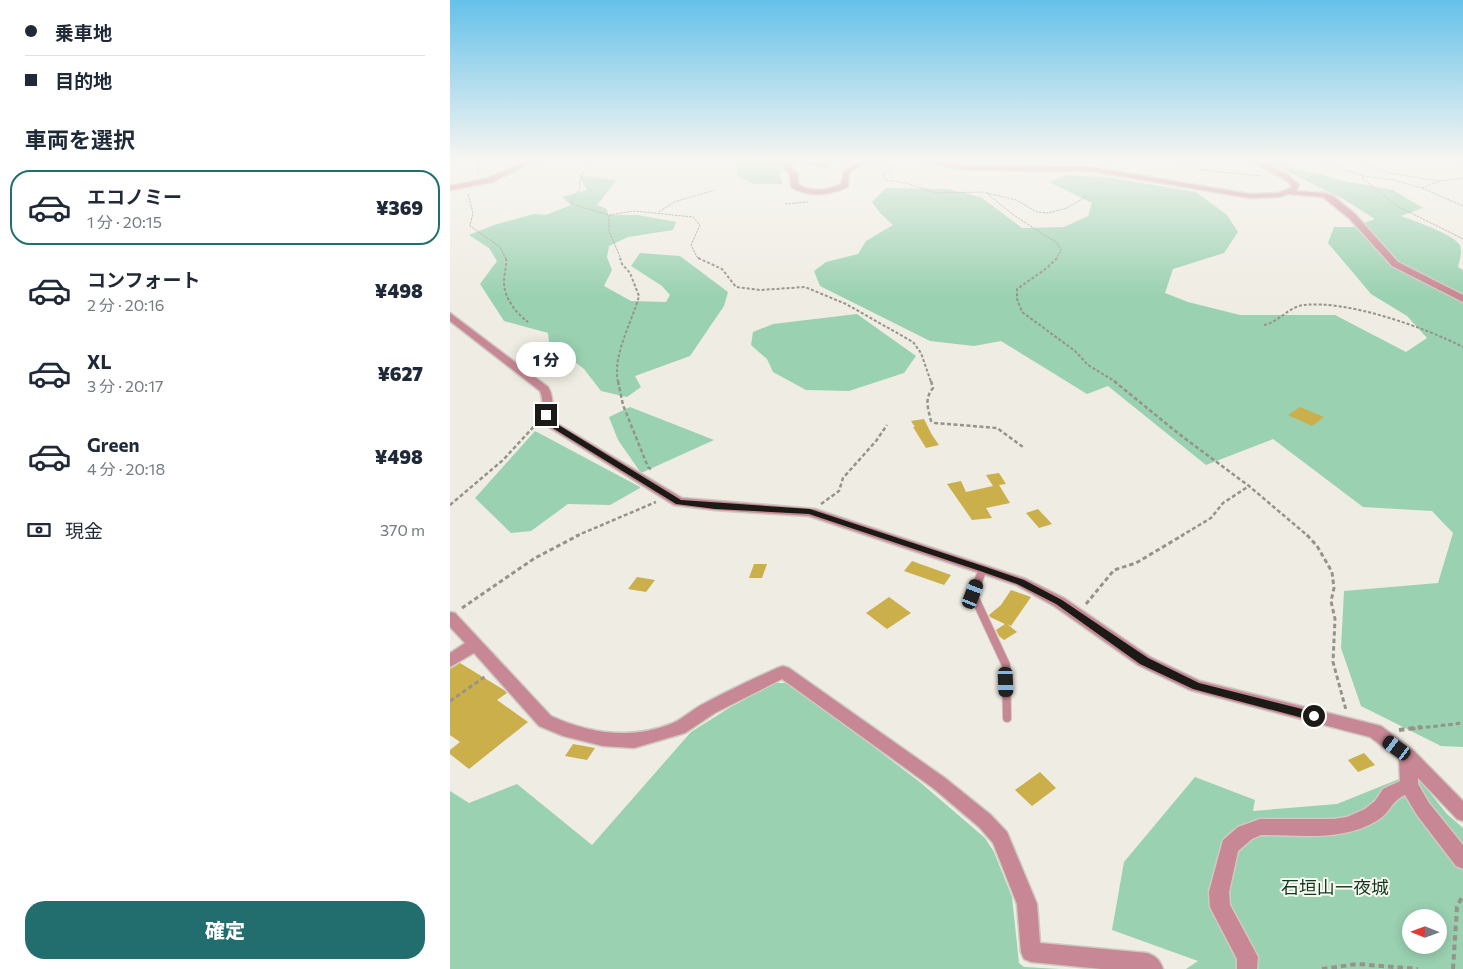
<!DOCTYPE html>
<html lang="ja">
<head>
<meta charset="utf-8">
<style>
  body { margin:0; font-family:Commissioner,"Noto Sans JP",sans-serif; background:#f2f2f3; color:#1f2937; height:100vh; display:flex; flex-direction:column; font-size:19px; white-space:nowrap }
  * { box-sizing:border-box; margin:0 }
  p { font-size:16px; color:#747a83 }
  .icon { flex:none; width:28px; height:28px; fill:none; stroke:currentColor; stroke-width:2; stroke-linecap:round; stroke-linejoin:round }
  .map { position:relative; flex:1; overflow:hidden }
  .side { display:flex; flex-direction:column; background:#fff; width:450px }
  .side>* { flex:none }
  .banner { display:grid; align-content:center; height:110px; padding:0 25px; background:#fff }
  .needle { width:32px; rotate:271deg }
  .controls { position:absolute; left:952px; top:909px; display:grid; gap:10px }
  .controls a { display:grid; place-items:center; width:45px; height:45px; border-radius:50%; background:#fff; box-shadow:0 2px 12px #0003; font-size:25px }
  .end { position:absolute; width:22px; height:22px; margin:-11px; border:6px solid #1b1a17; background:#fff; box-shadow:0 0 0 2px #fff }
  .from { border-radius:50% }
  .bubble { position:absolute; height:35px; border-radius:18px; background:#fff; box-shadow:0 2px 12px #0003; font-size:16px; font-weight:800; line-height:35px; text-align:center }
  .car { position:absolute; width:15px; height:30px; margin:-15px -8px; border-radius:6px; box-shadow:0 0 4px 1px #0007; background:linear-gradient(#222 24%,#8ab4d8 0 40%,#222 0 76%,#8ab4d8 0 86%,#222 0) }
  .banner b { display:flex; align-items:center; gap:18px; height:48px; font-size:19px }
  .banner b+b { border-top:1px solid #e0e1e3 }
  .banner i { width:12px; height:12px; background:#1f2937 }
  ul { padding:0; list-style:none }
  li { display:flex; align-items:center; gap:15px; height:75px; margin:0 10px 8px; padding:0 15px; border:2px solid transparent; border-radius:20px }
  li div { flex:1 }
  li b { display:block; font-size:19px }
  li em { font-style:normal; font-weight:800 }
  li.on { border-color:#226e6f }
  li>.icon { width:45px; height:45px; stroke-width:1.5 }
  h2 { padding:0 25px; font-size:22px; line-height:60px }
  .pay { display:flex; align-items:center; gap:12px; height:55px; padding:0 25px; font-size:19px }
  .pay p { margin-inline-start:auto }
  .button { display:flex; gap:10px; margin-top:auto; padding:10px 25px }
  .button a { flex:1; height:58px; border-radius:20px; background:#226e6f; color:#fff; font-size:20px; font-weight:800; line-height:58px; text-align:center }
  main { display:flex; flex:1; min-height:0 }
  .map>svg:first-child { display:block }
  .green { fill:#9ad1b1; fill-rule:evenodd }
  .building { fill:#cbaf4b }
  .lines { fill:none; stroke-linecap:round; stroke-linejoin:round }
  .lane-casing { stroke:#cdcac2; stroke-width:10 }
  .street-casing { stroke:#cdcac2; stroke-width:3 }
  .path-far4 { stroke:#95938c; stroke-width:1; stroke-dasharray:2.5 1; stroke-linecap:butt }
  .path-far3 { stroke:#95938c; stroke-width:2; stroke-dasharray:3 2; stroke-linecap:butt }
  .path-far2 { stroke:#95938c; stroke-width:2.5; stroke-dasharray:4 2.5; stroke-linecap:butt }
  .path-far1 { stroke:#95938c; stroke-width:3; stroke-dasharray:4.5 3; stroke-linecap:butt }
  .path { stroke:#95938c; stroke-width:4; stroke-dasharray:5.5 4; stroke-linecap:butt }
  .lane { stroke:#c88794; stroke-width:8 }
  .street { fill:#c88794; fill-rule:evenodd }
  .route { fill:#1b1a17 }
  .labels { text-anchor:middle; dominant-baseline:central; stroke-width:4; stroke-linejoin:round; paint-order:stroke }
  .near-park-label { font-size:18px; fill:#0e3a25; stroke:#fcf9f0 }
</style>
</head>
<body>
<main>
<section class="side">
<div class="banner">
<b><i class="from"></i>乗車地</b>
<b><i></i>目的地</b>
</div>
<h2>車両を選択</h2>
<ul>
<li class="on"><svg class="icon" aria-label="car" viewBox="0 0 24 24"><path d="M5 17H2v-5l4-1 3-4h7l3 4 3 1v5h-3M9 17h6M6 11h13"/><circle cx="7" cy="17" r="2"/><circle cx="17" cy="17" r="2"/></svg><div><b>エコノミー</b><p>1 分 · 20:15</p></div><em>¥369</em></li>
<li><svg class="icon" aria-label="car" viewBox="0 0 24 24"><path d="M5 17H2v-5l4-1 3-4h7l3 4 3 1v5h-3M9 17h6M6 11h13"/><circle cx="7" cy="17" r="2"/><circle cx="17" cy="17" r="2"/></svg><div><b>コンフォート</b><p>2 分 · 20:16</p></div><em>¥498</em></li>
<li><svg class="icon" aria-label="car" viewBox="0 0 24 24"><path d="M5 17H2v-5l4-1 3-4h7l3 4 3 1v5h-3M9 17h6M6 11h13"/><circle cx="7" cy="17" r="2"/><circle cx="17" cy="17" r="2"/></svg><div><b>XL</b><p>3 分 · 20:17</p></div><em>¥627</em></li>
<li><svg class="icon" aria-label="car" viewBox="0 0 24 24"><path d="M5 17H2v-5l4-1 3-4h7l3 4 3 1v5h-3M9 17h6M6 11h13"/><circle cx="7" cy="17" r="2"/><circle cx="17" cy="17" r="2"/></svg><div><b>Green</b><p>4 分 · 20:18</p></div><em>¥498</em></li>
</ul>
<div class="pay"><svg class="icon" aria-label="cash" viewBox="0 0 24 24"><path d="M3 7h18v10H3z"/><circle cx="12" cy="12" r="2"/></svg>現金<p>370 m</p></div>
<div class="button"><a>確定</a></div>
</section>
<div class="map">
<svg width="1013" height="969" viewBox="0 0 1013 969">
  <rect width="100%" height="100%" fill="#efece3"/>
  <path class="green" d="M290,160H384L378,169L351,162L329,174L333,184H304L287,176V161Z
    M814,160H832L834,165L899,182L943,190L973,208L951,216C964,221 1001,233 1009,244C1013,251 1010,259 1008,267L1013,270V747L991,746L911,706L891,648L894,591L988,583L1003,533L982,511L913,507L823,439L756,465L658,386L637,394L551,341L524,346L480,341L370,286L364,271L376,262L408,254L416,241L443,225L431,214L422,202L436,188L498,189L531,197L572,228L614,227L638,216L642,203L599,182L617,175L662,178L746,192L777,215L788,232L774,253L723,269L715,293L738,302L790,315H885L956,352L977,338L957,316L921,294L878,243L884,227H903L925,219L895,200Z
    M128,175L167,180L147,205L157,209L158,215H188L226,222L223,230L178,237L159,246L157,257L162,270L154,286L181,301L216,302L220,295L212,286L181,266L190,253L230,256L278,292L274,306L240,356L185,376L191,387L177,397L151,391L134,369L99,342L98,333L54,321L30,284L47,261L39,248L19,235L44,225L84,214L96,215L121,205L112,197L137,190Z
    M407,314L466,356L454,373L399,391L356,390L323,372L317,359L301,345L303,332L323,324Z
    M180,407L264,440L191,473L168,440L159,417Z
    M85,431L190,487V488L160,505L118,504L81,531L61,533L25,498Z
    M325,683H340L471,783L535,838L544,852L562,897L569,963L574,967L610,969H0V791L19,803L67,784L142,845L241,732L279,708Z
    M964,773L997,814L1013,828V969H736L748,961L662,930L674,862L745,777L805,800L803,811L887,804ZM961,918H989V945H961Z"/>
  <path class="building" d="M850,407L874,417L862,426L838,415Z
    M474,419L482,435L489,445L476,448L463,427H465L461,421Z
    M549,473L556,484L549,485L560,503L536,508L542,518L522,520L497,484L511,481L516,492L543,486L536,475Z
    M588,509L602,524L589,528L576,513Z
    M462,561L501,575L494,585L454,571Z
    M304,564H317L312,578H299Z
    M187,577L205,580L196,592L178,589Z
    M561,590L581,597L561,626L557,624L567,632L554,640L549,636L546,630L555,624L540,617L539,615L551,605Z
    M439,597L461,613L437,629L416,613Z
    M10,663L54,690L57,693L47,700L78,722L19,769L0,754V750L10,742L0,735V669Z
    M123,744L145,748L137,760L115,756Z
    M914,753L925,765L908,772L898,760Z
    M590,772L606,788L582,806L565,790Z"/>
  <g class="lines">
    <g class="lane-casing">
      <path id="lane" d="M533,569L523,594L556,665L557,718"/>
    </g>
    <g class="street-casing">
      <path id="street" d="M78,160H86L43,182L0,190V186L38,178Z
        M319,160L335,163L348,173V184C361,193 378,190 391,184L394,171L406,163L426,160L410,165L399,173L398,187C380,195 359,198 341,187L340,174L331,165Z
        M475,160L518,166L640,167L800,194L828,193L841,188V185L837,181L800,160C815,160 839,173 849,185L846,191L875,193L883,196L905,214L948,262L1013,295V302L942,266L899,218L873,197L838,194L829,197L800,198L640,171L518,170L497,167Z
        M0,313L98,387C106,399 99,412 108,424L232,498L365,509L576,579L614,598L700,657L750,681L931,726L964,751L1013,801V821L1007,819L968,778V784L979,803L1013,845V869L1006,866L967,815L955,795C940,802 941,812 928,820C894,842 849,835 811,835L802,839L788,851L779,892L780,905L808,957L807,969H787V959L760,907L759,892L773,840L788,827L810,819H884L897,817L915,809L925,801L933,789L950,781L949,759L920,737L740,690L688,665L604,606L566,585L359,516L265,510L224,505L100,428C87,412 96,406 90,391L0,321Z
        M0,612L5,613L101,716C141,734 182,740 223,723C234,718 244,708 255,703C279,690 303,679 327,668L333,666L339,668L495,778L541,815L557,832L587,904L590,943L697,953C706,956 710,960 713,969H651L581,962L574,959L571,952L567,904L543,843L529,827L483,788L332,679L265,713L235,733L184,748L153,746L113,736L89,726L24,653L0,667V653L15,643L0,627Z"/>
    </g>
    <path class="path-far4" d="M138,160L130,181V189L121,200L122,204L159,215L184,211L243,217L250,225L241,245L247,257L251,259
      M434,160L444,167L433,174L436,180L456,183L486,193L535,192L565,216L607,243L611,250L606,259
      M732,160L742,167L751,170L812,176
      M867,160L914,176L943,180L972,188L1013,206
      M911,163L939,173L988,181
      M27,173L29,167L28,160
      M914,176L912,177L913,179L947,206L1013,239
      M972,188L990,181L1013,178
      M537,193L566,200L587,212L598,213L617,208L637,196
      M18,194L23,213L20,226L50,247L56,259
      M335,204L358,202
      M209,212L224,202L265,190
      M159,215V231L171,259"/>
    <path class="path-far3" d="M56,258C57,266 54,274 54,282C54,298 66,313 78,322
      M248,258L272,269L286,287L310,290L355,287L396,304L463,342L471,353L481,382
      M607,258L597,268L567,289V299L572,312L625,351L638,365L666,382
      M814,325C829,322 838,307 854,305C897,300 974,327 1013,347
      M168,382C162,356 182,322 189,296L180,273L172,264L170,258"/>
    <path class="path-far2" d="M168,381L173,405L198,467L202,470
      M481,381L483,388C474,399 478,408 481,421L485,423L547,428L573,447
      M664,381L729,434L799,486L858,536
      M371,504L389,491L393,478L426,441L437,425
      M0,505L53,460L88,422
      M126,536L206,502
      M731,536L761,518L773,503L799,486"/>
    <path class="path-far1" d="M857,535L867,546L882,572L884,588L881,601L885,619L883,662L896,710
      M636,604L664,570L686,563L733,535
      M12,608L85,558L129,535
      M0,701L36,676
      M961,729L1013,723"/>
    <path class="path" d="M949,730L972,727
      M872,969L908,964L968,969
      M1003,969L1007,907L1013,895"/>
    <use href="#lane" class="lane"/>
    <use href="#street" class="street"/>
  </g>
  <linearGradient id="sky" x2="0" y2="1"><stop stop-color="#65c1e9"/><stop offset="0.54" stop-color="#f8f6f2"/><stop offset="1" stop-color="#f8f6f2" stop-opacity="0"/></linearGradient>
  <rect width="1013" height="296" fill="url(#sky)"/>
  <path class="route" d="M94,413H99L107,424L231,500L360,509L536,567L574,580L612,600L698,658L749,683L864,712L869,716L864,721L743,689L690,664L606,604L567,584L530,571L359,514L265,509L226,504L101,427L92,415Z"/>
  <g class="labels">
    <g class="near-park-label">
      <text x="885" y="887">石垣山一夜城</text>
    </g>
  </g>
</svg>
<div class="controls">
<a><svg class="needle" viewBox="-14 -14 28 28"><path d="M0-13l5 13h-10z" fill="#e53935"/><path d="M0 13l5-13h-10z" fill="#747a83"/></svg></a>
</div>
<i class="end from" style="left:864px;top:716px"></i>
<i class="end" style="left:96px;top:415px"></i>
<div class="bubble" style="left:66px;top:342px;width:60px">1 分</div>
<i class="car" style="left:523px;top:594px;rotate:21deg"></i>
<i class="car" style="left:556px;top:682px;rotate:178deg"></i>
<i class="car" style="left:947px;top:748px;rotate:306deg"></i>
</div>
</main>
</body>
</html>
